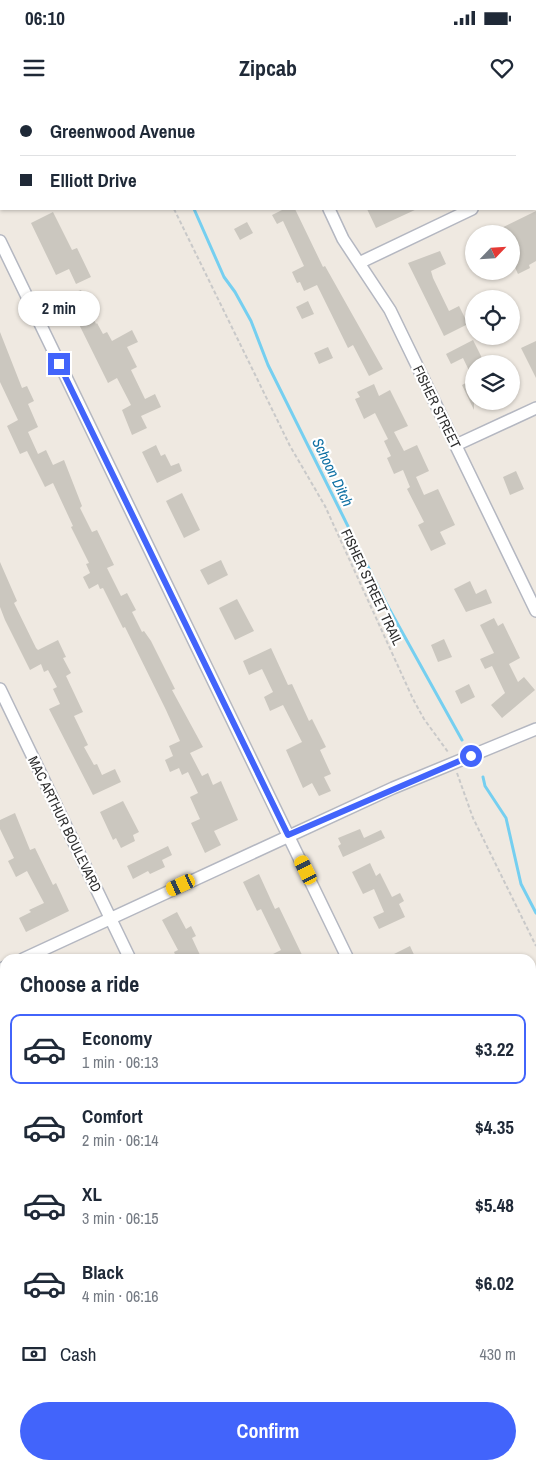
<!DOCTYPE html>
<html lang="en">
<head>
<meta charset="utf-8">
<style>
  body { margin:0; font-family:"Archivo Narrow",sans-serif; background:#f6f6f7; color:#1f2937; height:100vh; display:flex; flex-direction:column; font-size:19px; white-space:nowrap }
  * { box-sizing:border-box; margin:0 }
  p { font-size:16px; color:#747a83 }
  .icon { flex:none; width:28px; height:28px; fill:none; stroke:currentColor; stroke-width:2; stroke-linecap:round; stroke-linejoin:round }
  .map { position:relative; flex:1; overflow:hidden }
  .drawer { position:absolute; left:0px; top:854px; width:536px; height:516px; display:flex; flex-direction:column; background:#fff; border-radius:15px 15px 0 0; box-shadow:0 1px 4px #0004 }
  .drawer>* { flex:none }
  .banner { position:absolute; left:0px; top:0px; width:536px; height:110px; box-shadow:0 1px 4px #0004; display:grid; align-content:center; height:110px; padding:0 20px; background:#fff }
  .needle { width:32px; rotate:65deg }
  .fabs { position:absolute; left:465px; top:125px; display:grid; gap:10px }
  .fabs a { display:grid; place-items:center; width:55px; height:55px; border-radius:50%; background:#fff; box-shadow:0 1px 4px #0004; font-size:25px }
  .end { position:absolute; width:22px; height:22px; margin:-11px; border:6px solid #4264fb; background:#fff; box-shadow:0 0 0 2px #fff }
  .from { border-radius:50% }
  .bubble { position:absolute; height:35px; border-radius:18px; background:#fff; box-shadow:0 1px 4px #0004; font-size:16px; font-weight:700; line-height:35px; text-align:center }
  .car { position:absolute; width:15px; height:30px; margin:-15px -8px; border-radius:6px; box-shadow:0 0 4px 1px #0007; background:linear-gradient(#f5c518 24%,#345 0 40%,#f5c518 0 76%,#345 0 86%,#f5c518 0) }
  .banner b { display:flex; align-items:center; gap:18px; height:48px; font-size:19px }
  .banner b+b { border-top:1px solid #e0e1e3 }
  .banner i { width:12px; height:12px; background:#1f2937 }
  ul { padding:0; list-style:none }
  li { display:flex; align-items:center; gap:15px; height:70px; margin:0 10px 8px; padding:0 10px; border:2px solid transparent; border-radius:10px }
  li div { flex:1 }
  li b { display:block; font-size:19px }
  li em { font-style:normal; font-weight:700 }
  li.selected { border-color:#4264fb }
  li>.icon { width:45px; height:45px; stroke-width:1.5 }
  h2 { padding:0 20px; font-size:22px; line-height:60px }
  .pay { display:flex; align-items:center; gap:12px; height:55px; padding:0 20px; font-size:19px }
  .pay p { margin-inline-start:auto }
  .button { display:flex; gap:10px; margin-top:auto; padding:10px 20px }
  .button a { flex:1; height:58px; border-radius:30px; background:#4264fb; color:#fff; font-size:20px; font-weight:700; line-height:58px; text-align:center }
  .status { display:flex; justify-content:space-between; align-items:center; height:35px; padding:0 25px; background:#fff; direction:ltr }
  .status svg { height:14px; fill:currentColor }
  header { display:flex; justify-content:space-between; align-items:center; height:65px; padding:0 20px; background:#fff; font-size:22px; font-weight:700 }
  .map>svg:first-child { display:block }
  .lines { fill:none; stroke-linecap:round; stroke-linejoin:round }
  .stream { stroke:#75cff0; stroke-width:3 }
  .building { fill:#cbc7bf }
  .lane-casing { stroke:#b4b7c1; stroke-width:8 }
  .street-casing { stroke:#b4b7c1; stroke-width:14 }
  .path { stroke:#c9c9c9; stroke-width:2; stroke-dasharray:4 2.5; stroke-linecap:butt }
  .lane { stroke:#fff; stroke-width:5.5 }
  .street { stroke:#fff; stroke-width:11 }
  .route { stroke:#4264fb; stroke-width:6 }
  .labels { text-anchor:middle; dominant-baseline:central; stroke-width:4.5; stroke-linejoin:round; paint-order:stroke }
  .street-label { font-size:14px; fill:#2e2e2e; stroke:#fff }
  .water-label { font-size:15px; font-style:italic; fill:#0d6fa3; stroke:#fff }
</style>
</head>
<body>
<div class="status"><b>06:10</b><svg viewBox="0 0 49 12"><path d="M0 12V9h3v3zM5 12V6h3v6zM10 12V3h3v9zM15 12V0h3v12zM26 1h20v11H26zM47 4h2v5h-2z"/></svg></div>
<header><svg class="icon" aria-label="menu" viewBox="0 0 24 24"><path d="M4 6h16M4 12h16M4 18h16"/></svg>Zipcab<svg class="icon" aria-label="heart" viewBox="0 0 24 24"><path d="M12 20l-8-8c-3-5 5-10 8-4 3-6 11-1 8 4z"/></svg></header>
<div class="map">
<svg width="536" height="1369" viewBox="0 0 536 1369">
  <rect width="100%" height="100%" fill="#efe9e1"/>
  <g class="lines">
    <path class="stream" d="M141,0V1
      M194,109L224,177L235,192L251,221L268,265L386,503L462,640
      M483,677L485,686L506,718L521,784L536,813"/>
  </g>
  <path class="building" d="M284,109H295L323,167L325,166L383,269L369,276L353,245L348,248L317,185L304,191L300,182L297,183L292,172L304,166L283,121L277,124L272,115Z
    M367,109H417L376,128Z
    M536,111V161L529,165L530,168L518,174L511,159V134H489Z
    M53,112L72,150L77,148L91,177L76,184L69,169L56,175L31,123Z
    M247,122L253,133L240,140L234,129Z
    M440,151L446,164L431,171L433,178L449,211L459,206L468,224L444,236L408,163Z
    M81,190L96,224L97,223L103,234L107,232L112,241L132,230L138,242L127,247L137,267L131,270L145,299L155,294L161,307L141,316L147,328L132,335L122,310L131,305L117,278L108,283L65,196Z
    M308,201L314,214L302,219L296,207Z
    M0,232L22,288L27,286L34,301L28,304L38,327L28,332L38,354L46,350L53,365L64,360L82,406L80,408L92,432L97,430L114,465L107,468L121,496L127,493L136,510L132,512L142,532L144,531L151,541L175,589L172,590L203,647L190,653L202,676L208,673L213,685L221,681L238,720L214,731L221,745L205,753L191,723L200,719L190,697L198,693L188,672L182,675L179,668L170,672L165,660L173,656L169,646L180,641L166,610L125,527L123,528L103,488L100,489L98,484L89,489L83,477L90,473L86,464L89,463L71,427L73,426L53,383L45,387L27,351L20,354L7,326L18,320L0,282Z
    M473,240L485,264H474V310L462,285L473,279L463,258L451,264L446,254Z
    M536,241V278L521,248Z
    M328,247L333,258L319,264L314,253Z
    M374,284L379,296L390,290L408,326L394,332L404,351L417,345L429,371L416,377L424,395L438,389L455,425L440,432L446,444L431,451L418,425L424,422L407,389L410,387L403,370L394,374L387,358L391,356L384,341L388,339L375,313L364,319L355,299L360,297L357,292Z
    M156,345L161,356L165,354L171,366L179,363L182,371L157,383L142,352Z
    M516,371L524,389L510,395L503,377Z
    M182,393L200,430L184,438L166,401Z
    M221,460L228,475L208,485L200,470Z
    M0,462L17,501L14,503L36,548L38,550L58,540L66,557L63,558L71,573L66,576L83,612L74,616L88,645L84,647L94,665L97,664L102,675L115,669L121,682L93,695L49,609L60,604L53,589L57,587L48,570L44,572L41,564L30,570L5,520L0,507Z
    M470,481L476,494L486,489L492,503L466,512L454,489Z
    M237,499L254,531L235,540L219,508Z
    M494,518L498,526L503,523L520,558L509,564L518,582L524,577L535,590L502,618L491,605L505,593L492,566L485,569L480,559L494,553L480,525Z
    M444,539L452,557L438,562L431,545Z
    M271,548L288,585L292,584L309,621L312,619L326,647L320,650L331,674L324,677L331,691L319,696L312,683L303,688L286,650L302,642L283,605L270,611L264,597L273,592L262,569L249,575L243,561Z
    M469,584L475,597L461,604L455,591Z
    M123,701L139,732L133,735L135,741L121,748L116,738L113,740L100,712Z
    M15,713L30,750L35,748L53,785L56,783L69,811L26,832L19,818L31,812L29,810L44,803L27,771L16,777L8,761L14,758L0,729V720Z
    M360,729L364,738L381,730L385,738L343,757L338,746L341,744L338,738Z
    M168,746L172,755L162,760L165,767L150,774L148,771L133,779L127,766Z
    M370,763L376,776L380,773L392,797L400,793L404,801L399,804L405,817L379,829L373,817L384,812L374,789L363,794L352,772Z
    M259,774L275,809L279,807L304,859H263L281,850L261,809L257,811L243,782Z
    M177,812L186,829L191,826L196,836L192,838L200,855L193,859H177L174,852L178,850L162,820Z
    M410,846L416,859H384Z"/>
  <g class="lines">
    <g class="lane-casing">
      <path id="lane" d="M531,1283L536,1281
        M491,1365L493,1369"/>
    </g>
    <g class="street-casing">
      <path id="street" d="M277,0L278,1
        M489,0V1
        M535,79L536,78
        M329,109L343,139L390,210L536,511
        M0,141L348,859
        M359,163L472,109
        M456,345L536,308
        M0,589L130,859
        M23,859L393,688L536,629
        M0,870L5,867
        M0,1029L5,1039
        M531,1238L536,1248
        M163,1365L165,1369
        M381,1365L383,1369"/>
    </g>
    <path class="path" d="M121,0V1
      M174,109L290,346L325,406L413,599L424,619L448,652
      M457,673L473,718L536,846"/>
    <use href="#lane" class="lane"/>
    <use href="#street" class="street"/>
  </g>
  <g class="lines">
    <path class="route" d="M59,264L288,735L471,656"/>
  </g>
  <g class="labels">
    <g class="street-label">
      <text transform="translate(437 307) rotate(64)">FISHER STREET</text>
      <text transform="translate(372 487) rotate(65)">FISHER STREET TRAIL</text>
      <text transform="translate(65 724) rotate(64)">MAC ARTHUR BOULEVARD</text>
    </g>
    <g class="water-label">
      <text transform="translate(333 372) rotate(64)">Schoon Ditch</text>
    </g>
  </g>
</svg>
<div class="fabs">
<a><svg class="needle" viewBox="-14 -14 28 28"><path d="M0-13l5 13h-10z" fill="#e53935"/><path d="M0 13l5-13h-10z" fill="#747a83"/></svg></a>
<a><svg class="icon" aria-label="locate" viewBox="0 0 24 24"><circle cx="12" cy="12" r="6"/><path d="M12 2v4M12 18v4M2 12h4M18 12h4"/></svg></a>
<a><svg class="icon" aria-label="layers" viewBox="0 0 24 24"><path d="M12 4l9 5-9 5-9-5zM3 14l9 5 9-5"/></svg></a>
</div>
<i class="end from" style="left:471px;top:656px"></i>
<i class="end" style="left:59px;top:264px"></i>
<div class="bubble" style="left:18px;top:191px;width:82px">2 min</div>
<i class="car" style="left:306px;top:770px;rotate:334deg"></i>
<i class="car" style="left:181px;top:785px;rotate:245deg"></i>
<div class="banner">
<b><i class="from"></i>Greenwood Avenue</b>
<b><i></i>Elliott Drive</b>
</div>
<section class="drawer">
<h2>Choose a ride</h2>
<ul>
<li class="selected"><svg class="icon" aria-label="car" viewBox="0 0 24 24"><path d="M5 17H2v-5l4-1 3-4h7l3 4 3 1v5h-3M9 17h6M6 11h13"/><circle cx="7" cy="17" r="2"/><circle cx="17" cy="17" r="2"/></svg><div><b>Economy</b><p>1 min · 06:13</p></div><em>$3.22</em></li>
<li><svg class="icon" aria-label="car" viewBox="0 0 24 24"><path d="M5 17H2v-5l4-1 3-4h7l3 4 3 1v5h-3M9 17h6M6 11h13"/><circle cx="7" cy="17" r="2"/><circle cx="17" cy="17" r="2"/></svg><div><b>Comfort</b><p>2 min · 06:14</p></div><em>$4.35</em></li>
<li><svg class="icon" aria-label="car" viewBox="0 0 24 24"><path d="M5 17H2v-5l4-1 3-4h7l3 4 3 1v5h-3M9 17h6M6 11h13"/><circle cx="7" cy="17" r="2"/><circle cx="17" cy="17" r="2"/></svg><div><b>XL</b><p>3 min · 06:15</p></div><em>$5.48</em></li>
<li><svg class="icon" aria-label="car" viewBox="0 0 24 24"><path d="M5 17H2v-5l4-1 3-4h7l3 4 3 1v5h-3M9 17h6M6 11h13"/><circle cx="7" cy="17" r="2"/><circle cx="17" cy="17" r="2"/></svg><div><b>Black</b><p>4 min · 06:16</p></div><em>$6.02</em></li>
</ul>
<div class="pay"><svg class="icon" aria-label="cash" viewBox="0 0 24 24"><path d="M3 7h18v10H3z"/><circle cx="12" cy="12" r="2"/></svg>Cash<p>430 m</p></div>
<div class="button"><a>Confirm</a></div>
</section>
</div>
</body>
</html>
